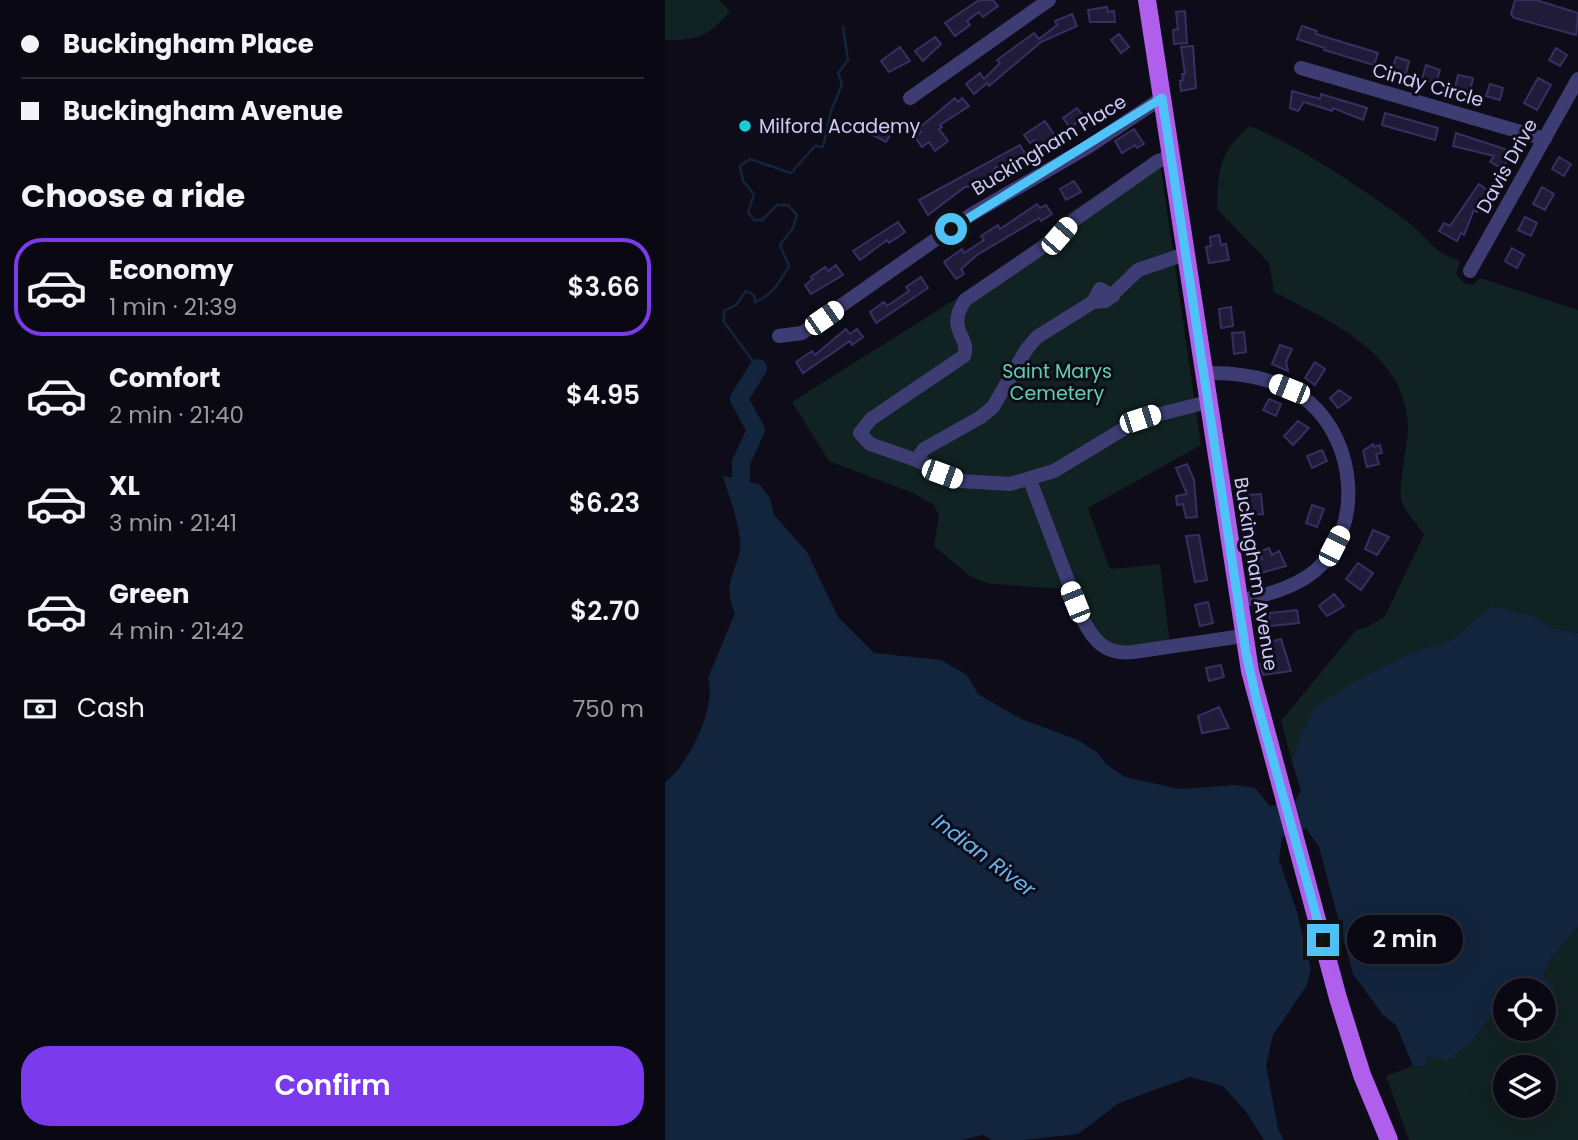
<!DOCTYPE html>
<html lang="en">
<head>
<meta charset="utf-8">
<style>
  body { margin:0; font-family:Poppins,sans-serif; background:#181721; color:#f1f3f6; height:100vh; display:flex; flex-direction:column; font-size:26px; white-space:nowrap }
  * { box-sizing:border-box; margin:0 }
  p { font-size:23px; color:#999aa0 }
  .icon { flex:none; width:38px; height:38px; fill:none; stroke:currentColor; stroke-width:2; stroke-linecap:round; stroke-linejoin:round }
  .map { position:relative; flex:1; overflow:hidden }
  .details { display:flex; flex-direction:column; background:#0a0913; width:665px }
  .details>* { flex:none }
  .guide { display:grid; align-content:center; height:154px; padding:0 21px; background:#0a0913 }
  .controls { position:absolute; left:828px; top:978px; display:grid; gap:14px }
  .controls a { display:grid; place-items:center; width:63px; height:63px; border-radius:50%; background:#0a0913; box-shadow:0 7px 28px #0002,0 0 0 2px #2a2a33; font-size:35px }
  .end { position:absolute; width:32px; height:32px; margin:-16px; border:9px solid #4fc3f7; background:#111; box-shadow:0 0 0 4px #111 }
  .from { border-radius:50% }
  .bubble { position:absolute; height:49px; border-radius:24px; background:#0a0913; box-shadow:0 7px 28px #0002,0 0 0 2px #2a2a33; font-size:23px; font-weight:600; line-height:49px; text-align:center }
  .car { position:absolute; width:21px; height:42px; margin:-21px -10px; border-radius:9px; box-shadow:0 0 5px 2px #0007; background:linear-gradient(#fff 24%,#345 0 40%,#fff 0 76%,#345 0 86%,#fff 0) }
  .guide b { display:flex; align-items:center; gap:24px; height:66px; font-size:26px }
  .guide b+b { border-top:2px solid #2a2a33 }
  .guide i { width:18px; height:18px; background:#f1f3f6 }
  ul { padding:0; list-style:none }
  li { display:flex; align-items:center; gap:21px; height:98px; margin:0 14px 10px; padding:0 7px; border:4px solid transparent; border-radius:28px }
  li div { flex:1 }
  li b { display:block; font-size:26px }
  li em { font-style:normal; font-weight:600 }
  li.active { border-color:#7c3aed }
  li>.icon { width:63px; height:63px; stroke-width:1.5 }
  h2 { padding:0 21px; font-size:32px; line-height:84px }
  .pay { display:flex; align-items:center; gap:18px; height:77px; padding:0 21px; font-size:26px }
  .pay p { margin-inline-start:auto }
  .cta { display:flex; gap:14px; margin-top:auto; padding:14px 21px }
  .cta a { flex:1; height:80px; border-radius:28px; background:#7c3aed; color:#fff; font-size:28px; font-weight:600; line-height:80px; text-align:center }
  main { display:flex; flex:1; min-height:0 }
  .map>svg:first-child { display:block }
  .green { fill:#102221; fill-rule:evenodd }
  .water { fill:#12253d }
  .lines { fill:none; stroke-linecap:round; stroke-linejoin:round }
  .stream { stroke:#12253d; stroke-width:2.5 }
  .river { stroke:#12253d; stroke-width:18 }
  .building { fill:#1f1b38; stroke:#372f61; stroke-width:2 }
  .minor { stroke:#3d3d73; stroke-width:14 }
  .major { stroke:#b05fec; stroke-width:18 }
  .route { stroke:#4fc3f7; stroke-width:9 }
  .poi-dot { fill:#19cdd6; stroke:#0e0c19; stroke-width:2.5 }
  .labels { text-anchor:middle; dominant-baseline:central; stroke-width:6; stroke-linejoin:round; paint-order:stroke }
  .street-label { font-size:19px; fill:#cecbf9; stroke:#0e0c19 }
  .poi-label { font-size:19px; fill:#cecbf9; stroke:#0e0c19; text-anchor:start }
  .park-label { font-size:19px; fill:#61cfae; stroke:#0e0c19 }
  .water-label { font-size:21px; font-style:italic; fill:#65b5ed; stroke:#0e0c19 }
</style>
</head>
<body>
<main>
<section class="details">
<div class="guide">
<b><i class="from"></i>Buckingham Place</b>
<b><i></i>Buckingham Avenue</b>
</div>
<h2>Choose a ride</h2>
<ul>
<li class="active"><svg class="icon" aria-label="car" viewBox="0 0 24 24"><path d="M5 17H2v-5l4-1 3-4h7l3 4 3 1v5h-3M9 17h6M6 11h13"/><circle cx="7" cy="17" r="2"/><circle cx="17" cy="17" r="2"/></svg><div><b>Economy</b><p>1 min · 21:39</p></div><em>$3.66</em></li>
<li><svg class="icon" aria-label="car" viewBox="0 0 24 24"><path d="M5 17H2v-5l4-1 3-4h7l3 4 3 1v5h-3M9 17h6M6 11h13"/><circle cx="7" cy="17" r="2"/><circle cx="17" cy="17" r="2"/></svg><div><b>Comfort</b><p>2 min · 21:40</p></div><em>$4.95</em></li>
<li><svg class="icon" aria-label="car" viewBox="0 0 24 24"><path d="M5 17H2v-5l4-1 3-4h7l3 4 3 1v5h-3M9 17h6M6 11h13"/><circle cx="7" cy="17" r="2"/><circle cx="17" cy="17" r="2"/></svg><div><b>XL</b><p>3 min · 21:41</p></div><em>$6.23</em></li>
<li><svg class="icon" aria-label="car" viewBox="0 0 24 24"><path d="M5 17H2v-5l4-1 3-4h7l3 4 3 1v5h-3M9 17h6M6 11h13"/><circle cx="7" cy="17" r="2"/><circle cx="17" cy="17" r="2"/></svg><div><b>Green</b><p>4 min · 21:42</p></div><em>$2.70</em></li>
</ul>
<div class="pay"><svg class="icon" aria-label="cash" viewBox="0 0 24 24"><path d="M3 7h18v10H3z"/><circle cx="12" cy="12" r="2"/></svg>Cash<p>750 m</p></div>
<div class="cta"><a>Confirm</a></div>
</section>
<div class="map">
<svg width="913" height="1140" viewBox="0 0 913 1140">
  <rect width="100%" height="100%" fill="#0e0c19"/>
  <path class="green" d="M0,0H54L65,11C45,35 32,41 0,40Z
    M585,126C638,148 688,183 735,216C759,232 766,252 795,261L791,274L800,284L807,285L815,278L913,310V633L887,628L865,615L826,606L788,639L745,653L691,680L635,736L627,762L616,721L691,630L703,627L720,616L759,535C753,525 738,510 736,499C734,477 742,452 743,430C744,354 665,322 609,292L604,263L552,209C553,171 554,151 585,126Z
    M494,155L536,445L423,508L445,569L495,564L506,653L442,656L400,589L325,584L306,577L269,546L274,516L269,505L248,493L164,461L127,402L289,300L367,247L399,216Z
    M913,927V1140H744L721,1076L748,1066L759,1067L763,1056L806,1043L823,1019L840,1015V1029H878L879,997L886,998L878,980L885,960ZM840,1068H878V1106H840Z"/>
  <path class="water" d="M58,476L94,484L105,498L109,515L142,552L173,617L209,653L276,660L302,675L313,694L356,719L413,740L433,753L441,764L460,777L514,789L569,785L590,788L605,806L630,801L636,790L627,762L635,736L650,707L691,680L745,653L788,639L826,606L866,615L887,628L913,633V927L885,960L878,979L889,984L886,998L879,997L878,990H840V1013L823,1019L806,1043L782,1061L763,1056L759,1067L748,1066L731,1025L718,1015L688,974L654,847L641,828L617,837L614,860L632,912L646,969L642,985L608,1035L601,1065L613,1129L619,1140H599L582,1113L558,1086L525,1077L454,1103L413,1134L357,1140H327L318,1135L296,1140H0V782C24,765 52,706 43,678L70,613C54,581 78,565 75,540C73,518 64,497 58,476Z"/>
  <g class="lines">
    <path class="stream" d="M93,368L59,322V311L71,305L81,291L89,295L90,302C108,295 114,283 124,266L115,245L128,228L132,215L123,205H112L97,220H89L83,212L89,194L78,181L75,166L85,159L126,173L150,146L158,147L166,111L177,85L173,73L183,60L178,27"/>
    <path class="river" d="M76,480V462L91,430L74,399L93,368"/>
  </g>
  <path class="building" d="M314,0H328L333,6L318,17L314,12L302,21L305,25L290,36L280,23Z
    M850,0H871L913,13L911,35L849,18L846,14Z
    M442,7L443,12L449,11L450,22H425L423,10Z
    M520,11L522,43L509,44L508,30L513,29L511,12Z
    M407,14L412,26L376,42L324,86L322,83L309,94L301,84L315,73L319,79L335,63L332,60L369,33L374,39L392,25L390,21Z
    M637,26L652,31L651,34L713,53L709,65L659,50L660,48L632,39Z
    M454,34L464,47L456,53L446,40Z
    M270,37L276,44L258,61L250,51Z
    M528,46L531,88L516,91L515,81L518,80L517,74H520L516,47Z
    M235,47L245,61L224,72L216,61Z
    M891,48L902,55L895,66L884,60Z
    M731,57L744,61L741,74L727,70Z
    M761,65L775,70L771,83L757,79Z
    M793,75L808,78L805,91L790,88Z
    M873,78L886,85L872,110L859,103Z
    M825,84L838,88L835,100L821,96Z
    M627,91L655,99L656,94L702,108L698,120L668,108L667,111L639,102L633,111L625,108Z
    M290,98L293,102L297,98L304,106L275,125L277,127L274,129L283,141L270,151L264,142L257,147L250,137L256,132L253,129Z
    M412,108L419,117L405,128L398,118Z
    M720,113L773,128L770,140L717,125Z
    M380,121L390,136L375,147L370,140L365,143L359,135Z
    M212,124L227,132L221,142L206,134Z
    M469,129L479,144L472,148L470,145L457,153L450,141Z
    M791,133L846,151L838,169L825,162L829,156L788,146Z
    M355,145L361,155L330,168L325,177L308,186L300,187L263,215L254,200Z
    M894,157L906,164L899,176L887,169Z
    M409,181L416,192L401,200L395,189Z
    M814,184L825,192L812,212L809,210L799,235L796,233L792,241L774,231L779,223L785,226Z
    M877,187L889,194L880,210L868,204Z
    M372,204L375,208L381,205L387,214L376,221L374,218L312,255L296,269L299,274L291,279L279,262L297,249L299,253L319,240L316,236L333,225L335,229Z
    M860,217L872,223L866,236L853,230Z
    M233,222L240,232L224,243L222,240L195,260L188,251Z
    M554,235L556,245L561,244L564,260L544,263L541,247L546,246L545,237Z
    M847,248L859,255L852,268L840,261Z
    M171,265L178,275L146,294L140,285L148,279L146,277L160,267L163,271Z
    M256,277L263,288L211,323L205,312L219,302L222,306L244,291L241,287Z
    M566,307L568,326L556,328L554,309Z
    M181,329L185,334L192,329L198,337L187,345L185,341L138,373L131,362L147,351L150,355Z
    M579,332L581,352L569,354L567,333Z
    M615,345L627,349L621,362L623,371L607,364Z
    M650,362L660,369L650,385L640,378Z
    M674,390L686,398L673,408L665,398Z
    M604,399L616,404L611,416L598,410Z
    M633,421L644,428L628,445L619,436Z
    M708,444L709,447L715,445L717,453L711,454L714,464L702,467L698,451Z
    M657,450L662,461L647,468L642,456Z
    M522,464L529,480L532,517L521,518L518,504L512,505L511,496L522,494L511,468Z
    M596,494L598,514L585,515L583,495Z
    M647,505L659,509L652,527L641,523Z
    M708,530L724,537L712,555L700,549Z
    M534,535L542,580L530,582L521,536Z
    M604,548L607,555L614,551L621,566L596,573L591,561L597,559L594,552Z
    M693,563L708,573L696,590L681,579Z
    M669,594L679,606L662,616L654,606Z
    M543,602L548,623L535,626L530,605Z
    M632,610L634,623L605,626L604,613Z
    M616,639L626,671L598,675L595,664L609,660L604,642Z
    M556,665L559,677L544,681L541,668Z
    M554,707L564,728L537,733L533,716Z"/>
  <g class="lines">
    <path class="minor" d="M636,68L880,139
      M245,98L384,0
      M506,157L493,161L409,220L394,236L300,300C280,332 306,336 299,356L206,419L195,433L205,444L251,460L295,481L345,484L389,471L475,419L543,402
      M805,271L913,79
      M428,302L435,289L448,296
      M114,336L137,333L307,214L423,147L497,98
      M538,373C575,372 615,378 644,402C691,442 699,528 651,570C630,588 600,596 573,601
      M251,460L259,449L316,417L328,407L361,350L372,337L428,302L441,301L473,270L520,254
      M365,480L417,618C429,642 441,655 468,652L578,636"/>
    <path class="major" d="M482,0L585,671L673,998L697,1075L724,1140"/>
  </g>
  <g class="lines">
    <path class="route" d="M286,229L497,98L581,653L592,702L658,940"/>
  </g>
  <circle class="poi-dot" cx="80" cy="126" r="7"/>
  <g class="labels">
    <g class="street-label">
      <text transform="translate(763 85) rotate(16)">Cindy Circle</text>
      <text transform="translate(384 145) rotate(-31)">Buckingham Place</text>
      <text transform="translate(842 166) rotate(-61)">Davis Drive</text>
      <text transform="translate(591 574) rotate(81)">Buckingham Avenue</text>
    </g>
    <g class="poi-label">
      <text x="94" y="126">Milford Academy</text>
    </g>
    <g class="park-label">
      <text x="392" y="371">Saint Marys<tspan x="392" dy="22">Cemetery</tspan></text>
    </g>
    <g class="water-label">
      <text transform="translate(319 855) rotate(37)">Indian River</text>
    </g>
  </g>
</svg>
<div class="controls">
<a><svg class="icon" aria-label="locate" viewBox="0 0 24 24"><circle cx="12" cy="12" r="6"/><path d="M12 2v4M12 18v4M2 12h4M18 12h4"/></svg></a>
<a><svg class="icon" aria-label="layers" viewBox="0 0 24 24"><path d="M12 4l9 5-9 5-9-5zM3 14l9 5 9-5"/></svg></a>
</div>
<i class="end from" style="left:286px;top:229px"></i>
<i class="end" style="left:658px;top:940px"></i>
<div class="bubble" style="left:682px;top:915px;width:116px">2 min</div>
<i class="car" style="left:394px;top:236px;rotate:41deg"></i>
<i class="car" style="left:159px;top:318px;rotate:55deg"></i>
<i class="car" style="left:624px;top:389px;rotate:292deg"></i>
<i class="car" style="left:475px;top:419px;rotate:72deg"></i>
<i class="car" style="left:277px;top:474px;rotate:110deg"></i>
<i class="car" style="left:669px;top:546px;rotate:27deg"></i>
<i class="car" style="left:410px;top:602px;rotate:338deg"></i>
</div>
</main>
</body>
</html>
